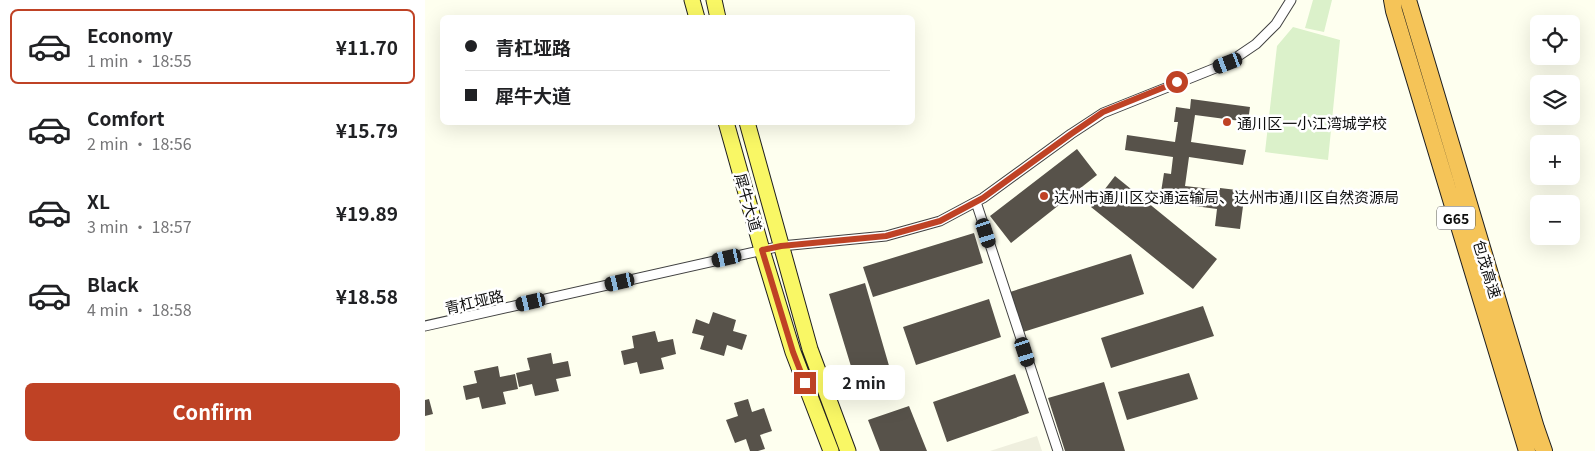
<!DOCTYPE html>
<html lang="en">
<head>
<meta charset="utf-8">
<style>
  body { margin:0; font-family:Georgia,"Noto Sans SC",serif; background:#f2f2f2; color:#202124; height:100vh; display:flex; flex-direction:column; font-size:19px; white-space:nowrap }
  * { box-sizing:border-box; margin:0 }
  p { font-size:16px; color:#757577 }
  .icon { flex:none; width:28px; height:28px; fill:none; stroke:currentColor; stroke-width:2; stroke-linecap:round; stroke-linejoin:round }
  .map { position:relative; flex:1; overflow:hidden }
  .sheet { display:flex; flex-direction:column; background:#fff; width:425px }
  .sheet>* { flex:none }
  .banner { position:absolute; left:15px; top:15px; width:475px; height:110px; border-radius:8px; box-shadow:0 5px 20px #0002; display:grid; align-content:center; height:110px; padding:0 25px; background:#fff }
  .fabs { position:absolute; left:1105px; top:15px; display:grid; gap:10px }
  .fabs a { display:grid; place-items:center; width:50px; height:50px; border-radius:8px; background:#fff; box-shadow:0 5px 20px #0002; font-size:25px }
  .end { position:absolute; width:22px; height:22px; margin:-11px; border:6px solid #bf4225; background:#fff; box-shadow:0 0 0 2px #fff }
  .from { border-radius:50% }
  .bubble { position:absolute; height:35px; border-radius:8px; background:#fff; box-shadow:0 5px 20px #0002; font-size:16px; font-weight:700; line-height:35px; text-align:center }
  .car { position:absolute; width:15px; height:30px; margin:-15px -8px; border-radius:6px; box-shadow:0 0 4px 1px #0007; background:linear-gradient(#222 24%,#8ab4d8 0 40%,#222 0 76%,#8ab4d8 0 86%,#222 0) }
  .banner b { display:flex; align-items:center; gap:18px; height:48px; font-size:19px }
  .banner b+b { border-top:1px solid #e0e0e0 }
  .banner i { width:12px; height:12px; background:#202124 }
  ul { padding:9px 0 0; list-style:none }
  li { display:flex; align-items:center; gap:15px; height:75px; margin:0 10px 8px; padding:0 15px; border:2px solid transparent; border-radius:8px }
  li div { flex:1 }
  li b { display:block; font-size:19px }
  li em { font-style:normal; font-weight:700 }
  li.active { border-color:#bf4225 }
  li>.icon { width:45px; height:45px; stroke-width:1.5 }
  .action { display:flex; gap:10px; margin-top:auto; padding:10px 25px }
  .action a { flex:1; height:58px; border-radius:8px; background:#bf4225; color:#fff; font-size:20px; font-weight:700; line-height:58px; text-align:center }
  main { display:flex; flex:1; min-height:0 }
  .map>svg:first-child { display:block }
  .pitch { fill:#dbf1ca }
  .plaza { fill:#efefde }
  .building { fill:#57524a }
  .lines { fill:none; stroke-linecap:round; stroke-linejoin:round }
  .street-casing { stroke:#414141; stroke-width:11 }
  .primary-casing { stroke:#1f1f1f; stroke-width:17 }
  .highway-casing { stroke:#1f1f1f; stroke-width:18 }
  .street { stroke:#fff; stroke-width:9 }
  .primary { stroke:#f9f765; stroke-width:15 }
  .highway { stroke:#f5c458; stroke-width:16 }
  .route { stroke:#bf4225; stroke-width:6 }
  .poi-dot { fill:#bf4225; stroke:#fff; stroke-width:2 }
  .labels { text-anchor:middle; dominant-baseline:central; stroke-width:5; stroke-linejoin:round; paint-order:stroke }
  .shield { fill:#fff; stroke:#565656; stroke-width:1 }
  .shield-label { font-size:14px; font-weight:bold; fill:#0e0e0e }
  .poi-label { font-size:15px; fill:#0e0e0e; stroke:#fff; text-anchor:start }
  .street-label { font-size:15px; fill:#0e0e0e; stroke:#fff }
</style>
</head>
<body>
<main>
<section class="sheet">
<ul>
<li class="active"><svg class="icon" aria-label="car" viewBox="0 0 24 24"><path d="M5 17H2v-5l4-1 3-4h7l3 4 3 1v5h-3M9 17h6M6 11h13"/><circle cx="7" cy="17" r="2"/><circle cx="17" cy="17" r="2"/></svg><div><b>Economy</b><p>1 min · 18:55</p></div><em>¥11.70</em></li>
<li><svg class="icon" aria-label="car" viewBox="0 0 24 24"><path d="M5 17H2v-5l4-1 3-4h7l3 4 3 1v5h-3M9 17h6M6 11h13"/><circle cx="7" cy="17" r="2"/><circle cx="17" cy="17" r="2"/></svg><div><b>Comfort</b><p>2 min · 18:56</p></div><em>¥15.79</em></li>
<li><svg class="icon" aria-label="car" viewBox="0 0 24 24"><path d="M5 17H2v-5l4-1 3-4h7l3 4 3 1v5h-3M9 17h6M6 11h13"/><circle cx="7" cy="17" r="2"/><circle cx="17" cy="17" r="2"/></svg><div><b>XL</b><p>3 min · 18:57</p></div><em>¥19.89</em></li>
<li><svg class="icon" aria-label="car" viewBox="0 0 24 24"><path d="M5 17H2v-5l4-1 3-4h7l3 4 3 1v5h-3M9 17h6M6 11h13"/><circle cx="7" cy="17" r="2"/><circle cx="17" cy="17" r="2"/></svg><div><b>Black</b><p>4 min · 18:58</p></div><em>¥18.58</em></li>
</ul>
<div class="action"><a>Confirm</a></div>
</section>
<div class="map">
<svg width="1170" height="451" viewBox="0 0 1170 451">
  <rect width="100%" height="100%" fill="#feffef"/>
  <path class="pitch" d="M888,0H907L899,32L880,28Z
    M868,27L915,40L903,160L840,152L852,46Z"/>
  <path class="plaza" d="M612,436L617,451H565Z"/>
  <path class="building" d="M766,99L825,107L823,122L770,115L766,142L821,150L818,165L764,157L760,186L795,190V188L820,191L815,229L790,226L792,209L755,204L756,195L736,192L739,173L746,174L748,157L700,150L702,135L750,142L753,122H749L751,107L765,109Z
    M652,149L672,175L586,243L565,216Z
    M690,176L792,259L768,289L666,207Z
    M549,233L558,263L448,297L438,267Z
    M706,254L719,294L598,332L585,292Z
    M440,283L467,376L432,386L404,294Z
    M564,299L576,337L491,365L478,327Z
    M778,306L789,336L686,368L676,338Z
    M288,312L311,320L308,331L322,335L317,350L302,345L299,356L275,349L279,336L267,333L271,319L284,324Z
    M230,331L233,342L248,339L251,354L236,358L239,369L215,374L212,362L199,365L196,351L209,348L207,336Z
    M126,353L128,364L143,361L146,376L131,379L134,391L110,396L107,384L94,387L91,373L105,370L102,358Z
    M73,366L75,377L90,374L93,389L78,392L81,404L57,409L54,397L41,400L38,386L52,383L49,371Z
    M764,373L773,399L702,420L693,392Z
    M590,374L604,413L522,442L508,402Z
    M679,382L700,451H640L623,398Z
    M4,399L8,414L0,416V400Z
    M323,399L327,412L339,408L347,431L335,435L340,449L333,451H325L321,439L310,443L301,420L313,416L309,403Z
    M484,406L502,451H455L443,420Z"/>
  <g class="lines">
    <g class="street-casing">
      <path id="street" d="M551,202L633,451
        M0,326L356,246L461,236L515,221L558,198L646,134L678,113L803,63L831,44L851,24L866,0"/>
    </g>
    <g class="primary-casing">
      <path id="primary" d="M267,0L272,18
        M289,0L293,18
        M301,122L337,250L368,352L406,451
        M322,122L385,349L423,451"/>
    </g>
    <g class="highway-casing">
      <path id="highway" d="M967,0L969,11L1102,451
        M983,0L1111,428L1119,451"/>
    </g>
    <use href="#street" class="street"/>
    <use href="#primary" class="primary"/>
    <use href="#highway" class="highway"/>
  </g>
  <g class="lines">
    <path class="route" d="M380,383L368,352L337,250L356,246L461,236L515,221L558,198L646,134L678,112L752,82"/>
  </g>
  <g class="poi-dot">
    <circle cx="802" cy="122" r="5"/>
    <circle cx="619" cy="196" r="5"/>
  </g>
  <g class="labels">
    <rect class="shield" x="1012" y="206.5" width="38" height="23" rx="4"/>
    <g class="shield-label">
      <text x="1031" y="218">G65</text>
    </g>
    <g class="poi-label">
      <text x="812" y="122">通川区一小江湾城学校</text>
      <text x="629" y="196">达州市通川区交通运输局、达州市通川区自然资源局</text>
    </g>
    <g class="street-label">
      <text transform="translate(324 202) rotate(74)">犀牛大道</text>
      <text transform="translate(1063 269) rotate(73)">包茂高速</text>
      <text transform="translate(49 301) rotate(-13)">青杠垭路</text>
    </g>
  </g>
</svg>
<div class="fabs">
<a><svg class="icon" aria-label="locate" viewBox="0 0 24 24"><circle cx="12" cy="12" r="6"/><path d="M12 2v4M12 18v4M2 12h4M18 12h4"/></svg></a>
<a><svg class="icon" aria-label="layers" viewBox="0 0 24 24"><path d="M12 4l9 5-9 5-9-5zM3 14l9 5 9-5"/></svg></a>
<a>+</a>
<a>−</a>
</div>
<i class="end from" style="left:752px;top:82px"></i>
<i class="end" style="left:380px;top:383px"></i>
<div class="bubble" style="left:398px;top:365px;width:82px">2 min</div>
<i class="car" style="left:803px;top:63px;rotate:249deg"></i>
<i class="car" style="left:561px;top:233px;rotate:162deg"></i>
<i class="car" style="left:302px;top:258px;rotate:257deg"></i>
<i class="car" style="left:195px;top:282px;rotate:257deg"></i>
<i class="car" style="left:106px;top:302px;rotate:257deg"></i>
<i class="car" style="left:600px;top:352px;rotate:162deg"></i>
<div class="banner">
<b><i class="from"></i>青杠垭路</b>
<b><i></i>犀牛大道</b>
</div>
</div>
</main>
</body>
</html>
